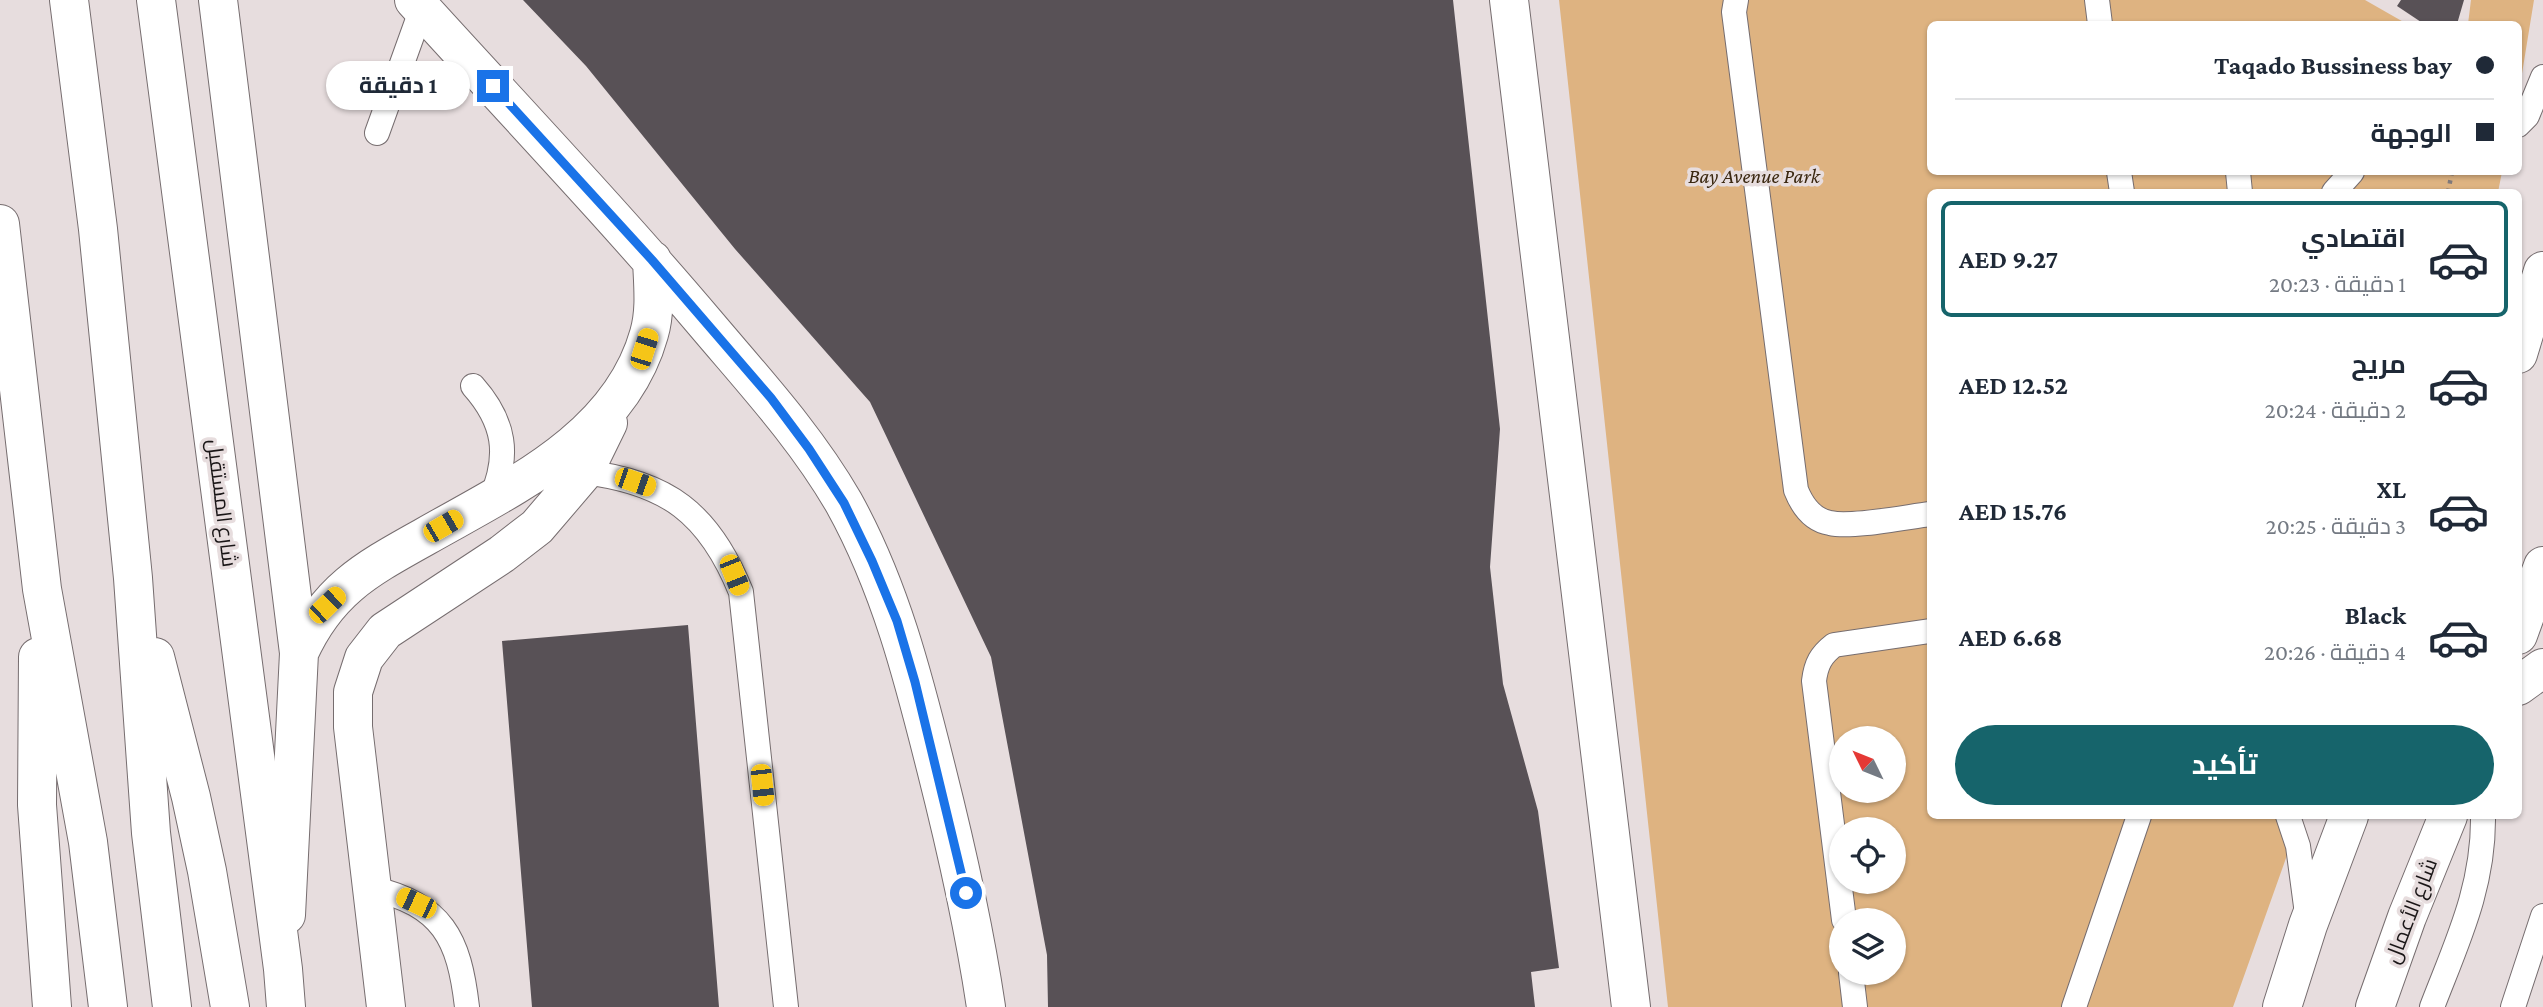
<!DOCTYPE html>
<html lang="ar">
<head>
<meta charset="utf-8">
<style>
  body { margin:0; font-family:"Crimson Pro",Cairo,serif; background:#f6f6f7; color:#1f2937; direction:rtl; height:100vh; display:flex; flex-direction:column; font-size:26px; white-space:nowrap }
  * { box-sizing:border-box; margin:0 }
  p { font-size:23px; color:#747a83 }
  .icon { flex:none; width:38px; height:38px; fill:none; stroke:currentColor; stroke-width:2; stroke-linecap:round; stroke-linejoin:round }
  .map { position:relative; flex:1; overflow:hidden; direction:ltr }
  .drawer { position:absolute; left:1927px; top:189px; width:595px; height:630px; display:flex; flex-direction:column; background:#fff; border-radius:10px; box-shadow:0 2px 5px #0004; direction:rtl }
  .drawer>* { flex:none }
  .top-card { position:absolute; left:1927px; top:21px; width:595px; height:154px; border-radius:10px; box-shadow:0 2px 5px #0004; direction:rtl; display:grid; align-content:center; height:154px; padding:0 28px; background:#fff }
  .needle { width:46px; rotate:313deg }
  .controls { position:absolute; left:1829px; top:726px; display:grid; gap:14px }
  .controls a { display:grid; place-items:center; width:77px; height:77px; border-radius:50%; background:#fff; box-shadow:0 2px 5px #0004; font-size:35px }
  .end { position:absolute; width:32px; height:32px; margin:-16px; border:9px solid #1a73e8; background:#fff; box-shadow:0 0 0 4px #fff }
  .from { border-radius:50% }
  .bubble { position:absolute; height:49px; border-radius:24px; background:#fff; box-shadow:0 2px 5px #0004; font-size:23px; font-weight:700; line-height:49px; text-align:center; direction:rtl }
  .car { position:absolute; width:21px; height:42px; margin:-21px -10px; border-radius:9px; box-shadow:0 0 5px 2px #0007; background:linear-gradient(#f5c518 24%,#345 0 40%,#f5c518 0 76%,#345 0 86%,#f5c518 0) }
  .top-card b { display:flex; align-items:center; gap:24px; height:66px; font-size:26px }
  .top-card b+b { border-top:2px solid #e0e1e3 }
  .top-card i { width:18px; height:18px; background:#1f2937 }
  ul { padding:12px 0 0; list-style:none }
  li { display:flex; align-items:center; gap:21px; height:116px; margin:0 14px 10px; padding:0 14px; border:4px solid transparent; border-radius:10px }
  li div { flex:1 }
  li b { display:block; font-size:26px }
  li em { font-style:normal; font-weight:700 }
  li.current { border-color:#16646b }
  li>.icon { width:63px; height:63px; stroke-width:1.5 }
  .cta { display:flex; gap:14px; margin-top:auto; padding:14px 28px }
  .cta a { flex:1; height:80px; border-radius:42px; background:#16646b; color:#fff; font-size:28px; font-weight:700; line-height:80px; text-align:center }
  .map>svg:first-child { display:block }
  .green { fill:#deb381; fill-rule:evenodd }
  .building { fill:#585156 }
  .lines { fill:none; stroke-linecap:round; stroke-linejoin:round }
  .lane-casing { stroke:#766d6f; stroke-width:26 }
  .street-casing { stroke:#766d6f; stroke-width:40 }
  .secondary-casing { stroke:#766d6f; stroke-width:40 }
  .path { stroke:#80797a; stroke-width:4.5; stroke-dasharray:3.5 5; stroke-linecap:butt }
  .lane { stroke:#fff; stroke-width:24 }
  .street { stroke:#fff; stroke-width:38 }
  .secondary { stroke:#fff; stroke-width:38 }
  .route { stroke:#1a73e8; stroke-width:9 }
  .labels { text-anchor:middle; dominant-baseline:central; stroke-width:7; stroke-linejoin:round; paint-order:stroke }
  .park-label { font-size:21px; font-style:italic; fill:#3a2710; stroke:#e7ddde }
  .street-label { font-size:21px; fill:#1a1617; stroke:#e7ddde }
</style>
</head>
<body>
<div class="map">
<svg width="2543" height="1007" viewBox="0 0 2543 1007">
  <rect width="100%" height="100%" fill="#e7ddde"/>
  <path class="green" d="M1559,0H2365L2407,24H1930V172H2502L2498,192H1930V816H2301L2233,1007H1668ZM1841,738H1894V791H1841ZM1841,830H1894V882H1841ZM1841,920H1894V973H1841Z
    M2471,0H2534L2518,98V24H2468Z"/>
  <path class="building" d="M523,0H1453L1500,429L1490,567L1503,684L1538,811L1559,968L1531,972L1535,1007H1048L1047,955L991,657L870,402L735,249L586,66Z
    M2401,0H2464L2457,24H2424L2397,6Z
    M688,625L719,1007H532L502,641Z"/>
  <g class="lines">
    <g class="lane-casing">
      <path id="lane" d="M1736,0L1734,12L1796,490C1802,505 1812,520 1830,523C1852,528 1906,517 1930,514
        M2097,0L2100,24
        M2518,125L2527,116L2543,77
        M377,133L422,8
        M2119,172L2122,192
        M2238,172L2240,192
        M2334,192L2352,172
        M473,386C505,422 510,455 491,499
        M584,472C667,482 709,513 741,592L786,1007
        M2288,816L2298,846L2307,914
        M371,888C443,905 459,938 467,1007
        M1844,920L1814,681C1816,664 1821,655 1834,645L1930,631
        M1851,973L1855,1007
        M2074,1007L2139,816
        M2432,1007C2457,942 2484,887 2483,816
        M2513,1007L2543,916"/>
    </g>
    <g class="street-casing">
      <path id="street" d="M218,0L299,653
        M414,0C512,108 612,213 706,324C755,382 806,437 844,503C890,586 913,676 936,768C956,847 974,926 986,1007
        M1509,0L1631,1007
        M286,915L299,653C328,589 367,569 426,536C512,487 620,438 649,334C656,310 653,285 652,260
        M386,1007L353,727V692L364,658L385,631L502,554L537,527L584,472L608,423"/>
    </g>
    <g class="secondary-casing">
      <path id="secondary" d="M69,0L98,229L133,578L151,833L172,1007
        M156,0L283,969L286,1007
        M0,224L42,589L88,842L108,1007
        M2518,354L2543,271
        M2518,635L2543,566
        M38,657L37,805L52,1007
        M155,657L191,797L207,871L230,1007
        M2518,686L2543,668
        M2282,1007L2308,925L2349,816
        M2375,1007L2407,917L2448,816"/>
    </g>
    <path class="path" d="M2448,192L2452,172"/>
    <use href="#lane" class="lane"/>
    <use href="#street" class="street"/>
    <use href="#secondary" class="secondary"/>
  </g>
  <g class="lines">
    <path class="route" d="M493,86L652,260L771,398L809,449L844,503L872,561L897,621L915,682L966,893"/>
  </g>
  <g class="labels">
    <g class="park-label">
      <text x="1754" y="176">Bay Avenue Park</text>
    </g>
    <g class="street-label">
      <text transform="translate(222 503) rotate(83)">شارع المستقبل</text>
      <text transform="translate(2411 911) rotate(-69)">شارع الأعمال</text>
    </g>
  </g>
</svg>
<div class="controls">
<a><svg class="needle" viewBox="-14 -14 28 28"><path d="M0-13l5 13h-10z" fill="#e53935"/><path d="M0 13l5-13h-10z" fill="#747a83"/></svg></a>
<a><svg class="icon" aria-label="locate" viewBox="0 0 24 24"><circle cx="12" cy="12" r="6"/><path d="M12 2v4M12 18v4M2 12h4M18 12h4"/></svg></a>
<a><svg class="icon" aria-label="layers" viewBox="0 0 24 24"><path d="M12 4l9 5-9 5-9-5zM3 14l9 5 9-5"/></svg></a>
</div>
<i class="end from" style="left:966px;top:893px"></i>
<i class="end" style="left:493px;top:86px"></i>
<div class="bubble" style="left:326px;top:61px;width:144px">1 دقيقة</div>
<i class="car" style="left:644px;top:349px;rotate:18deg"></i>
<i class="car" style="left:635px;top:482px;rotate:109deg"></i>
<i class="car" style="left:443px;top:526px;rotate:60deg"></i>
<i class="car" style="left:734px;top:575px;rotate:158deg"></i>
<i class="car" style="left:327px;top:605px;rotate:46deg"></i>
<i class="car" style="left:762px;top:785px;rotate:174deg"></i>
<i class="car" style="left:416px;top:903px;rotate:295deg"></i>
<div class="top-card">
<b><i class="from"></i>Taqado Bussiness bay</b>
<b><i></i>الوجهة</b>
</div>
<section class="drawer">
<ul>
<li class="current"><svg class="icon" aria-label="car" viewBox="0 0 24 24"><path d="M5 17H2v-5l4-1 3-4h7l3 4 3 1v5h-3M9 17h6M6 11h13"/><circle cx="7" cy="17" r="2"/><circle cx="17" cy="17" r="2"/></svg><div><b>اقتصادي</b><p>1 دقيقة · 20:23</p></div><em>AED 9.27</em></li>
<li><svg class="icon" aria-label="car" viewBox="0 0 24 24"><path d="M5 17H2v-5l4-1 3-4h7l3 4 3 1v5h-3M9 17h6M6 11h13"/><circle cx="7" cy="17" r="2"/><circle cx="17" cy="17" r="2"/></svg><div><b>مريح</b><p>2 دقيقة · 20:24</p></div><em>AED 12.52</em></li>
<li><svg class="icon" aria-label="car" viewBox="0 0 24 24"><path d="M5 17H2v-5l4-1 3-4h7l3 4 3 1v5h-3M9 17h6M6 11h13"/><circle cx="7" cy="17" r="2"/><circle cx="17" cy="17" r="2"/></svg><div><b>XL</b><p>3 دقيقة · 20:25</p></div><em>AED 15.76</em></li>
<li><svg class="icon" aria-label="car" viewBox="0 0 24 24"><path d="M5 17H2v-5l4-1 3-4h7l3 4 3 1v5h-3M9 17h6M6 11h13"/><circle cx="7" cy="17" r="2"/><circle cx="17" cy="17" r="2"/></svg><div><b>Black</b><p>4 دقيقة · 20:26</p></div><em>AED 6.68</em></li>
</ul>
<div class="cta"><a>تأكيد</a></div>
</section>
</div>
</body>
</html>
